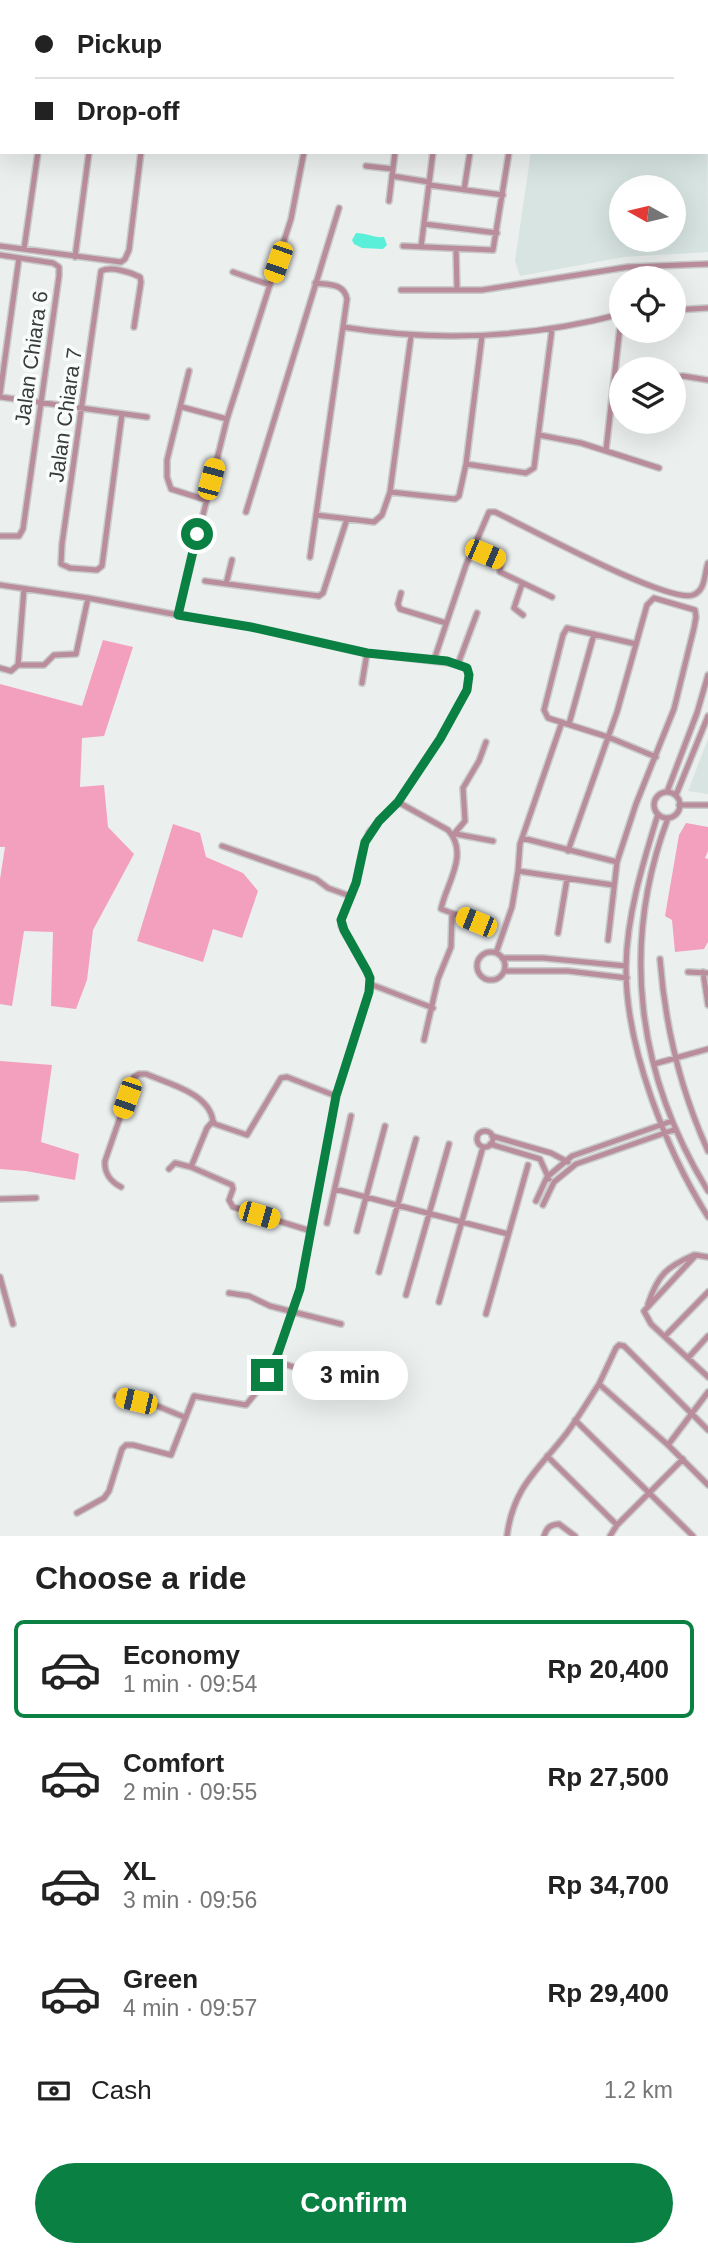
<!DOCTYPE html>
<html lang="en">
<head>
<meta charset="utf-8">
<style>
  body { margin:0; font-family:Arial,sans-serif; background:#f2f2f2; color:#222; height:100vh; display:flex; flex-direction:column; font-size:26px; white-space:nowrap }
  * { box-sizing:border-box; margin:0 }
  p { font-size:23px; color:#767676 }
  .icon { flex:none; width:38px; height:38px; fill:none; stroke:currentColor; stroke-width:2; stroke-linecap:round; stroke-linejoin:round }
  .map { position:relative; height:1536px; overflow:hidden }
  .details { display:flex; flex-direction:column; background:#fff; flex:1 }
  .details>* { flex:none }
  .hud { position:absolute; left:0px; top:0px; width:709px; height:154px; box-shadow:0 7px 28px #0002; display:grid; align-content:center; height:154px; padding:0 35px; background:#fff }
  .needle { width:46px; rotate:278deg }
  .tools { position:absolute; left:609px; top:175px; display:grid; gap:14px }
  .tools a { display:grid; place-items:center; width:77px; height:77px; border-radius:50%; background:#fff; box-shadow:0 7px 28px #0002; font-size:35px }
  .end { position:absolute; width:32px; height:32px; margin:-16px; border:9px solid #0b8043; background:#fff; box-shadow:0 0 0 4px #fff }
  .from { border-radius:50% }
  .bubble { position:absolute; height:49px; border-radius:24px; background:#fff; box-shadow:0 7px 28px #0002; font-size:23px; font-weight:700; line-height:49px; text-align:center }
  .car { position:absolute; width:21px; height:42px; margin:-21px -10px; border-radius:9px; box-shadow:0 0 5px 2px #0007; background:linear-gradient(#f5c518 24%,#345 0 40%,#f5c518 0 76%,#345 0 86%,#f5c518 0) }
  .hud b { display:flex; align-items:center; gap:24px; height:66px; font-size:26px }
  .hud b+b { border-top:2px solid #e0e0e0 }
  .hud i { width:18px; height:18px; background:#222 }
  ul { padding:0; list-style:none }
  li { display:flex; align-items:center; gap:21px; height:98px; margin:0 14px 10px; padding:0 21px; border:4px solid transparent; border-radius:10px }
  li div { flex:1 }
  li b { display:block; font-size:26px }
  li em { font-style:normal; font-weight:700 }
  li.current { border-color:#0b8043 }
  li>.icon { width:63px; height:63px; stroke-width:1.5 }
  h2 { padding:0 35px; font-size:32px; line-height:84px }
  .pay { display:flex; align-items:center; gap:18px; height:77px; padding:0 35px; font-size:26px }
  .pay p { margin-inline-start:auto }
  .cta { display:flex; gap:14px; margin-top:auto; padding:14px 35px }
  .cta a { flex:1; height:80px; border-radius:42px; background:#0b8043; color:#fff; font-size:28px; font-weight:700; line-height:80px; text-align:center }
  .map>svg:first-child { display:block }
  .built { fill:#d7e4e1; fill-rule:evenodd }
  .green { fill:#f3a0be }
  .water { fill:#5aefd9 }
  .lines { fill:none; stroke-linecap:round; stroke-linejoin:round }
  .minor-casing { stroke:#c8cbca; stroke-width:8 }
  .minor { stroke:#ba8d9c; stroke-width:5 }
  .route { stroke:#0b8043; stroke-width:9 }
  .labels { text-anchor:middle; dominant-baseline:central; stroke-width:7; stroke-linejoin:round; paint-order:stroke }
  .street-label { font-size:21px; fill:#3a3c3c; stroke:#f8fcfb }
</style>
</head>
<body>
<div class="map">
<svg width="708" height="1536" viewBox="0 0 708 1536">
  <rect width="100%" height="100%" fill="#ebefee"/>
  <path class="built" d="M707,38L708,252L624,257L520,276L515,261L531,152H707ZM674,187V240H621V187Z
    M708,739V794L688,791Z"/>
  <path class="green" d="M103,640L133,647L104,736L82,738L80,787L104,785L108,827L134,854L93,930L87,980L76,1009L51,1006L53,932L24,931L12,1006L0,1004V879L5,847H0V684L82,706Z
    M686,823L708,827V851L705,858L708,859V942L704,949L675,952L672,920L665,916L679,835Z
    M173,824L200,833L206,857L243,873L258,891L242,938L213,929L203,962L137,941Z
    M0,1061L52,1065L41,1142L79,1154L75,1180L26,1171L0,1169Z"/>
  <path class="water" d="M356,233C367,233 373,238 384,237L387,245L383,249L362,248L354,244L352,240Z"/>
  <g class="lines">
    <g class="minor-casing">
      <path id="minor" d="M251,0L261,2
        M464,0L477,2
        M603,0L612,2
        M4,2V0
        M59,2V0
        M109,2L110,0
        M161,2L162,0
        M314,2V0
        M380,2V0
        M417,2V0
        M455,2V0
        M531,2V0
        M633,2V0
        M658,2V0
        M688,2V0
        M707,28H708
        M0,30L2,17
        M0,93L2,94
        M366,166L393,169
        M392,176L429,182
        M429,185L503,195
        M464,190L470,152
        M389,201L395,152
        M424,224L497,233
        M0,246L121,262L125,259L129,250L141,152
        M403,246L493,250L509,152
        M421,247L433,152
        M24,249L38,152
        M456,249L457,290
        M0,255L53,263L59,267V276L23,529L19,536H0
        M75,257L89,152
        M233,272L270,285
        M401,290H482L628,267L708,264
        M674,310L708,308
        M343,327C436,342 530,338 621,314
        M189,371L167,460V477L171,489L206,500
        M674,377L683,376L708,380
        M0,394L19,258
        M0,397L147,417
        M182,407L227,419
        M122,414L102,566L97,570L70,568L61,564L62,544L101,271C111,266 130,272 140,277L141,282L134,327
        M539,435L581,443L659,468
        M606,450L621,318
        M466,464L526,473L534,468L552,329
        M390,492L455,499L459,496L466,464L482,336
        M246,512L339,208
        M316,515L374,522L382,515L390,492L411,336
        M472,548L499,559L501,564L500,572L552,597
        M310,557L347,299C344,283 329,285 315,283
        M205,581L319,596L323,593L347,519
        M226,584L232,560
        M522,584L514,608L523,615
        M0,585L88,598L178,615L227,419L291,219L304,152
        M401,593L398,604L400,609L446,623
        M636,644L567,628L563,635L544,710L548,718L608,737L656,757
        M434,660L466,565L489,512H495C525,526 668,604 693,595C706,590 704,574 708,563
        M458,664L477,613
        M18,665H44L54,655L76,654L88,598
        M0,668L11,671L18,665L24,589
        M362,683L367,653
        M569,724L594,634
        M667,792L697,713L708,675
        M654 805a13 13 0 1 1 26 0a13 13 0 1 1-26 0Z
        M676,795L708,716
        M398,802L448,830C470,854 446,884 441,909L490,927
        M679,805H708
        M658,814C643,863 627,914 626,966C625,1046 666,1150 708,1217
        M668,818C620,946 637,1075 708,1191
        M456,834L493,841
        M453,835L465,821L463,788L479,761L486,742
        M522,838L617,862
        M222,846L316,879L328,888L350,896
        M568,851L617,712L647,605L654,598L695,610L696,617L694,628L674,709L636,804L617,862L608,940
        M518,871L613,885
        M558,933L567,879
        M477 966a14 14 0 1 1 28 0a14 14 0 1 1-28 0Z
        M496,953L512,907L518,871L520,844L562,722
        M502,958H543L626,966
        M660,959C665,1026 680,1089 708,1151
        M504,971H568L627,978
        M688,972L708,973
        M703,972L708,1005
        M370,984L433,1008
        M424,1040L438,979L451,947L452,914
        M654,1064L708,1049
        M213,1121L215,1124L247,1135L281,1078L287,1077L336,1096
        M477 1139a8 8 0 1 1 16 0a8 8 0 1 1-16 0Z
        M492,1136L551,1153L568,1162
        M490,1144L540,1159L549,1179
        M191,1167L232,1185L233,1189L229,1200L233,1207L311,1231
        M121,1187C111,1182 104,1173 105,1161L134,1077L139,1074H146C169,1084 209,1093 213,1121L207,1128L191,1167L175,1163L169,1169
        M335,1189L508,1234
        M0,1199L36,1198
        M536,1201L547,1177L572,1156L672,1121
        M543,1205L554,1182L576,1164L676,1129
        M327,1223L351,1116
        M357,1231L385,1126
        M708,1257L696,1255L644,1311L651,1324L708,1377
        M379,1272L416,1139
        M0,1277L13,1324
        M229,1293L249,1296L270,1306L341,1324
        M406,1295L449,1144
        M439,1302L483,1147
        M648,1304C658,1275 666,1267 694,1255
        M486,1314L528,1165
        M665,1336L708,1292
        M688,1358L708,1336
        M275,1361L306,1371L311,1370L324,1356
        M599,1384L616,1348L619,1345L624,1346L708,1430
        M116,1396L155,1405L184,1417
        M575,1420L693,1536
        M668,1445L708,1392
        M547,1456L617,1525
        M77,1513L104,1498L109,1491L122,1449L126,1445H133L171,1455L194,1396L246,1405L259,1389L275,1361L300,1289L336,1096L369,992L370,978L367,971L341,926V920L356,883L362,852L369,832L398,802L440,739L467,690L469,675L467,668L458,664L367,653L251,627L178,615
        M507,1536C513,1487 538,1470 566,1434C578,1418 588,1401 599,1384L668,1445L708,1485
        M544,1536C547,1527 550,1525 559,1524L575,1536
        M610,1536L617,1525L683,1459"/>
    </g>
    <use href="#minor" class="minor"/>
  </g>
  <g class="lines">
    <path class="route" d="M197,534L178,615L251,627L367,653L447,661L467,668L469,675L467,690L440,739L398,802L379,821L365,842L356,883L341,920L344,930L367,971L370,978L369,992L336,1096L300,1289L278,1353L267,1375"/>
  </g>
  <g class="labels">
    <g class="street-label">
      <text transform="translate(31 358) rotate(-82)">Jalan Chiara 6</text>
      <text transform="translate(65 415) rotate(-82)">Jalan Chiara 7</text>
    </g>
  </g>
</svg>
<div class="tools">
<a><svg class="needle" viewBox="-14 -14 28 28"><path d="M0-13l5 13h-10z" fill="#e53935"/><path d="M0 13l5-13h-10z" fill="#767676"/></svg></a>
<a><svg class="icon" aria-label="locate" viewBox="0 0 24 24"><circle cx="12" cy="12" r="6"/><path d="M12 2v4M12 18v4M2 12h4M18 12h4"/></svg></a>
<a><svg class="icon" aria-label="layers" viewBox="0 0 24 24"><path d="M12 4l9 5-9 5-9-5zM3 14l9 5 9-5"/></svg></a>
</div>
<i class="end from" style="left:197px;top:534px"></i>
<i class="end" style="left:267px;top:1375px"></i>
<div class="bubble" style="left:292px;top:1351px;width:116px">3 min</div>
<i class="car" style="left:278px;top:262px;rotate:199deg"></i>
<i class="car" style="left:211px;top:479px;rotate:15deg"></i>
<i class="car" style="left:485px;top:554px;rotate:113deg"></i>
<i class="car" style="left:476px;top:922px;rotate:292deg"></i>
<i class="car" style="left:127px;top:1098px;rotate:199deg"></i>
<i class="car" style="left:259px;top:1215px;rotate:106deg"></i>
<i class="car" style="left:136px;top:1401px;rotate:283deg"></i>
<div class="hud">
<b><i class="from"></i>Pickup</b>
<b><i></i>Drop-off</b>
</div>
</div>
<section class="details">
<h2>Choose a ride</h2>
<ul>
<li class="current"><svg class="icon" aria-label="car" viewBox="0 0 24 24"><path d="M5 17H2v-5l4-1 3-4h7l3 4 3 1v5h-3M9 17h6M6 11h13"/><circle cx="7" cy="17" r="2"/><circle cx="17" cy="17" r="2"/></svg><div><b>Economy</b><p>1 min · 09:54</p></div><em>Rp 20,400</em></li>
<li><svg class="icon" aria-label="car" viewBox="0 0 24 24"><path d="M5 17H2v-5l4-1 3-4h7l3 4 3 1v5h-3M9 17h6M6 11h13"/><circle cx="7" cy="17" r="2"/><circle cx="17" cy="17" r="2"/></svg><div><b>Comfort</b><p>2 min · 09:55</p></div><em>Rp 27,500</em></li>
<li><svg class="icon" aria-label="car" viewBox="0 0 24 24"><path d="M5 17H2v-5l4-1 3-4h7l3 4 3 1v5h-3M9 17h6M6 11h13"/><circle cx="7" cy="17" r="2"/><circle cx="17" cy="17" r="2"/></svg><div><b>XL</b><p>3 min · 09:56</p></div><em>Rp 34,700</em></li>
<li><svg class="icon" aria-label="car" viewBox="0 0 24 24"><path d="M5 17H2v-5l4-1 3-4h7l3 4 3 1v5h-3M9 17h6M6 11h13"/><circle cx="7" cy="17" r="2"/><circle cx="17" cy="17" r="2"/></svg><div><b>Green</b><p>4 min · 09:57</p></div><em>Rp 29,400</em></li>
</ul>
<div class="pay"><svg class="icon" aria-label="cash" viewBox="0 0 24 24"><path d="M3 7h18v10H3z"/><circle cx="12" cy="12" r="2"/></svg>Cash<p>1.2 km</p></div>
<div class="cta"><a>Confirm</a></div>
</section>
</body>
</html>
